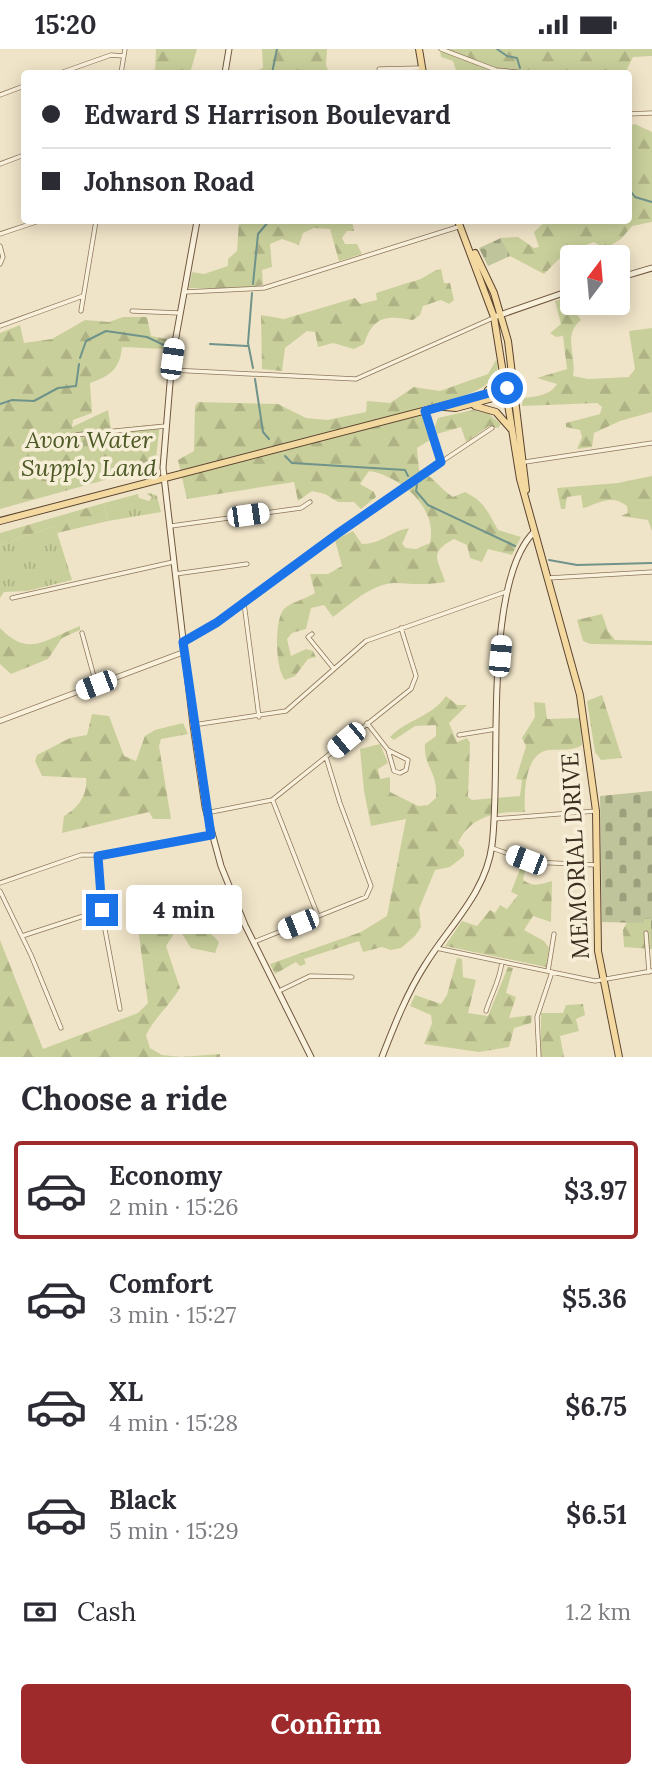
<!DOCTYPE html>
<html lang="en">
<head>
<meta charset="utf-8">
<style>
  body { margin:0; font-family:Lora,serif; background:#f7f7f7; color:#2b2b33; height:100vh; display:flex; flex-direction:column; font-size:26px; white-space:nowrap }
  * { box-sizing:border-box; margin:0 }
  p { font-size:23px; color:#7c7c81 }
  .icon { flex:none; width:38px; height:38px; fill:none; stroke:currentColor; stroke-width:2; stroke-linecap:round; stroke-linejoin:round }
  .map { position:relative; height:1008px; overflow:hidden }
  .panel { display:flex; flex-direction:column; background:#fff; flex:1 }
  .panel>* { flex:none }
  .top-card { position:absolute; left:21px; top:21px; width:611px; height:154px; border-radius:7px; box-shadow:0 4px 18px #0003; display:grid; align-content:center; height:154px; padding:0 21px; background:#fff }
  .needle { width:46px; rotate:16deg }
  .tools { position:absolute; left:560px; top:196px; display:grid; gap:14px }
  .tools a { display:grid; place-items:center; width:70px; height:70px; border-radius:7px; background:#fff; box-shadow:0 4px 18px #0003; font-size:35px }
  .end { position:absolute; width:32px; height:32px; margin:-16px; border:9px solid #1a73e8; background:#fff; box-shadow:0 0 0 4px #fff }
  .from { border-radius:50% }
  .bubble { position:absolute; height:49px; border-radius:7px; background:#fff; box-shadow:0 4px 18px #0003; font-size:23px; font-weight:800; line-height:49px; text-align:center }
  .car { position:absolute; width:21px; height:42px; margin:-21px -10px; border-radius:9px; box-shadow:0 0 5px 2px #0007; background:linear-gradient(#fff 24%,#345 0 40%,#fff 0 76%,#345 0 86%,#fff 0) }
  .top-card b { display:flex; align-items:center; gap:24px; height:66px; font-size:26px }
  .top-card b+b { border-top:2px solid #e1e1e2 }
  .top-card i { width:18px; height:18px; background:#2b2b33 }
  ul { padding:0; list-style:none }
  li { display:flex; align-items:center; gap:21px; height:98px; margin:0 14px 10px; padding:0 7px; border:4px solid transparent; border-radius:7px }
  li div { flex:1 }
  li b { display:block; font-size:26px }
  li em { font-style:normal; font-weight:800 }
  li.on { border-color:#9e2a2b }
  li>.icon { width:63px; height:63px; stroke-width:1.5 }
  h2 { padding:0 21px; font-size:32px; line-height:84px }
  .pay { display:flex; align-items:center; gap:18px; height:77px; padding:0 21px; font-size:26px }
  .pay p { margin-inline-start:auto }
  .cta { display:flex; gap:14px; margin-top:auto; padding:14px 21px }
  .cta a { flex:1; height:80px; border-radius:7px; background:#9e2a2b; color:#fff; font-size:28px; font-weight:800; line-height:80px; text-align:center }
  .status { display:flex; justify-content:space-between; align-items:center; height:49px; padding:0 35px; background:#fff; direction:ltr }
  .status svg { height:19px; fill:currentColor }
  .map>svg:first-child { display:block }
  .grass { fill:url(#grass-tufts) }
  .forest { fill:url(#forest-firs) }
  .cemetery { fill:url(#cemetery-stones) }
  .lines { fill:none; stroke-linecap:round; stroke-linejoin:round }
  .stream { stroke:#6f938a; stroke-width:2 }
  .minor-casing { stroke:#8d765c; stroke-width:5 }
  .tertiary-casing { stroke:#8d765c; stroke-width:6 }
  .secondary-casing { stroke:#6f573f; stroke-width:7 }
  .primary-casing { stroke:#5b4430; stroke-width:8 }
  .minor { stroke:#faf1dc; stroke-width:3.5 }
  .tertiary { stroke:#faf1dc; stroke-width:4.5 }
  .secondary { stroke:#faf1dc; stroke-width:5 }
  .primary { stroke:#f3d9a0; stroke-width:6 }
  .route { stroke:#1a73e8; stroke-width:9 }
  .labels { text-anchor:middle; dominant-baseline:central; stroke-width:7; stroke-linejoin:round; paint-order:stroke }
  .park-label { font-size:24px; font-style:italic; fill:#4d5a26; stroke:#f7eed8 }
  .street-label { font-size:24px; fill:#3d2e20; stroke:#f7eed8 }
</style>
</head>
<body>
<div class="status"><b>15:20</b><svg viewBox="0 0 49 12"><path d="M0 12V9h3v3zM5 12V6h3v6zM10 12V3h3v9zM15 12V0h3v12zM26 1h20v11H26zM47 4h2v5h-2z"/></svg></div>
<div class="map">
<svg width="652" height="1008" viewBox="0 0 652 1008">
  <defs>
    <pattern id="grass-tufts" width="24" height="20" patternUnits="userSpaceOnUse" patternTransform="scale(1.75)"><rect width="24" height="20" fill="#c9cf9b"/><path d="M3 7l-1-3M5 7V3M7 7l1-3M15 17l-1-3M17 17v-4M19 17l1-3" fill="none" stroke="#aeb285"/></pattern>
    <pattern id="forest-firs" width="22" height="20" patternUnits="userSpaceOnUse" patternTransform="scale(1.75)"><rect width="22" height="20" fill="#c9cf9b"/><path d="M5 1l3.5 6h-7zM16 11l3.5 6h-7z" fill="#aeb285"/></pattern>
    <pattern id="cemetery-stones" width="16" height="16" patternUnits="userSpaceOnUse" patternTransform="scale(1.75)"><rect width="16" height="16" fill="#bfc49a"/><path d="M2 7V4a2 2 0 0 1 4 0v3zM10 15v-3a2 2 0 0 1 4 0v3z" fill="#9ca07d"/></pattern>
  </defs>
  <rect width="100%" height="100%" fill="#f0e4c8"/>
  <path class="grass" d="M150,444L157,447L161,463L108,472L104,454L138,445L139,449L149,452L152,448L146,445Z
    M55,477L72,531L27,542L4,543L0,549V496Z"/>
  <path class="forest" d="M156,0H197L190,24H155Z
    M262,0H327L326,16L329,24H252L263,19Z
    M440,0H652V7L633,8L625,24H457L453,12L441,8Z
    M635,75L652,83V173L632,177L621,190L605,200L594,193L586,196L583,203L562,207L544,225L510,207L501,189L518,188L534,199L539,198L534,183L546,172H628V77Z
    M239,172H352L354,182H347L342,189L345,195H357L362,205L339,212L330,180L314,179L303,184L299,196L282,190L270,195L272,218L262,221L263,236L236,240L189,239L192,223L204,225L228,217V210L237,202Z
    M441,220L444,234H450L454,251L449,255L441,251L423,257L420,266L413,271C388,267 374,265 364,295L354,300L333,294L318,298L315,283L307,282L285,299L282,322L262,320L261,266L284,270L355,249L360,255L377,251L376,244C390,240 402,235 415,232C425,229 431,222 441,220Z
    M572,247L574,261L581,271C562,286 577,307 573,327L588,330L629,328L635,320L629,282L652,279V363L620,372L594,384L592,398L577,400L582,388L580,381L566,378V374L600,365L602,358L597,354L522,357L523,349C535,348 551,346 557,335L537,329L567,320L563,287L556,288L550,284L561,275L555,252Z
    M123,268H147L151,287L167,290L165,300L122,298C120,320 110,327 90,334L92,364L73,371L72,378L108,361L111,380L160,375L155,417L0,460V284L20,276L24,294L52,290L85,271L109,273Z
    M496,311C509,341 441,353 421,358L430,391L417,399L419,421C434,428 439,439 453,448L465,443C484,452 488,463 498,481L521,488L512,506L488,500L482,513L470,509L467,496L454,490C427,504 439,511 445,533C427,536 413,535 396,534C374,533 349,556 333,568L324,556L311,559L306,580L292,584L287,590L291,607L306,600L313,602L316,608L308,610L295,627L285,631C275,620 274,571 284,560C291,553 306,550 315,544L310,525H328L342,517L335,491L353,482L362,495C381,495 391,482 409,479L402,495L406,499L416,500L430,494C438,459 401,427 369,422L360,435L374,443L376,448L361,460L354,453H338L325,445L312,442L298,452L294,433L187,450L178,411L194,402L195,357L198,353L278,355L306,369L327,371L366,363L367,352L390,354L414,338L440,342L488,325Z
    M473,361L489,365L501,375L498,379L489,377L466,393L461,378L437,385L435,377L438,369Z
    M652,427V482L648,471L621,467L628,464L627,457C611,445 600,454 583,459L581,446L567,448L565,460H561L557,439L618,434Z
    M104,454L108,472L57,484L55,477L0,496V484Z
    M602,565L608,582L615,591L652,592V596L590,595L583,592L577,571Z
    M80,577V581L62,589L48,610L11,625L0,615V579C29,610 48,589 80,577Z
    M602,646L622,709L601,711L595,703L587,652Z
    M446,647L457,656H467L449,674L457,693L467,689L470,694L468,748L472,751L520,747L522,731L516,730L526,697L522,689L535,668L534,653L545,654L547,670L580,669L582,696C573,702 560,700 549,701C524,704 524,745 525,763C497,762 470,767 458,794L464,801V807L450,818L435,821L419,860L421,878L415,887L401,899L391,901L382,898L363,903L359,892L304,910L306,915L300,917L296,913L275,925L270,915L361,883L387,867L406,770L371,777L364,742L360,700L380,695L388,714L378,720L380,730L390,728V743L418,757L428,756L436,749C438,721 423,718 425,695L436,687V676L415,677L394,691L390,688C406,671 433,667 446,647Z
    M92,665L109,667L124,707L136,712L145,687L155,681L183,674L188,685L161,690L159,697L171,770H153L149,763L62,784L64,767C78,759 88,746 86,729L42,727L35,712L37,706L70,689L87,686Z
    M522,815L526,817L523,831C535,839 540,835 552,832L551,873L533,867L524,881L544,892L549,899L546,918L445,897L462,872L477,877L490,861L495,864L500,856L507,860L518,846L511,843Z
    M184,846L189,862L219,893L215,904L191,899L182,885H174L166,897L180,939C170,956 155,968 146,986L150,999L162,1006L181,1008L220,1005V1008H0V891L43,1000L138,964L148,954L135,857Z
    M652,866V900L624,898L623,881L628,871Z
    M457,909L462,910L463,928L476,931L468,964L488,967L508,918L513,919L506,944L516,948L509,969L532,966L531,974L514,979L509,998L479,1003L424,995L432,974L431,966L410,957L415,946L441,955L447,946Z
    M583,955L585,966L576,970L579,982L560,987L564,1008H541V964H563L566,956Z"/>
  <path class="cemetery" d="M501,189L510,207L488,217L479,199Z
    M652,742V897L651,898V869H644V874L602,873L600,747Z"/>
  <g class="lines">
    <path class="stream" d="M497,0L507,7L517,9L520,19
      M272,24L277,0
      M628,139L635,148L652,153
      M253,235L258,185L269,172
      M252,244L248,294L253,319
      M210,295L247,297
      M80,309L86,292L106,282L147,288L166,297
      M255,330L263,383L269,390
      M0,355L12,351L34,352L58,339L76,337L79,315
      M285,407L292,414L405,421L408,427
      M417,436L416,442L428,456L515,497
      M549,511L577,516L652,514"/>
    <g class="minor-casing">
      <path id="minor" d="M441,0L496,21L527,24
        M379,20L422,19
        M60,24L111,6L124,7
        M121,24L125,0
        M0,46L24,37
        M628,65L652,64
        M0,115L24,106
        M0,185L39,172
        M0,197L3,208L0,215
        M185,243L264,239L461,177
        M81,262L96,172
        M132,262L179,264
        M0,277L83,247
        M171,321L356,330L493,269
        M425,362L441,413
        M74,386L166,377
        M525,413L652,394
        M171,477L301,459L310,453
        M175,525L247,515
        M548,529L652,523
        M12,549L173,513
        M244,554L259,668
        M82,584L96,635
        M312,585L308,588L334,620
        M183,593L216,574L387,449L492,379
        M367,674L388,701L394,722L400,724L406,721L408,711L388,701
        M193,676L286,662L366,592L508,542
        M459,686L496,680
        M273,752L318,867
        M206,764L272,751L411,640L416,627L401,579
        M494,770L596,762
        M492,799L532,813L596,816
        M98,807L103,870L120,960
        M0,834L81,806H110L211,786
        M0,842L31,906L61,979
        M646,884L649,923
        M22,887L102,861
        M254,893L366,848L371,837L340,754L326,708
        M436,899L595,932L652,922
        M548,922L554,885
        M279,942L310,927L352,928
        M486,962C492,943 499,934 502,913
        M539,1008L537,968L552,923"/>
    </g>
    <g class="tertiary-casing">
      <path id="tertiary" d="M0,672L184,603"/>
    </g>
    <g class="secondary-casing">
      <path id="secondary" d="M225,24L229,0
        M197,172L172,310L163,419L193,676L205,758L221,817L245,876L311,1008
        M618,229L652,219
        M497,267L572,241
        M382,1008C394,977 407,944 425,916C449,877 486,844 492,796C502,722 482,535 534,483"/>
    </g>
    <g class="primary-casing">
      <path id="primary" d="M419,0L423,24
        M458,172L494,268L520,430L580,646L596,762L598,902L619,1008
        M475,204L494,244L508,292L526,441
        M488,341L498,334L503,323
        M475,357L496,363L511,380
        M444,358L456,359L511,344
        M0,472L515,338"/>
    </g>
    <use href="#minor" class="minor"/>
    <use href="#tertiary" class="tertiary"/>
    <use href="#secondary" class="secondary"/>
    <use href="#primary" class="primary"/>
  </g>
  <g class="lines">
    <path class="route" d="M102,861L98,807L211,786L183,593L216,574L337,485L441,413L425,362L507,339"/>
  </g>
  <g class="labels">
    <g class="park-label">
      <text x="89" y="390">Avon Water<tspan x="89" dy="28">Supply Land</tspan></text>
    </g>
    <g class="street-label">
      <text transform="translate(575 807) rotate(-93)">MEMORIAL DRIVE</text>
    </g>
  </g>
</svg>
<div class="tools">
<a><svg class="needle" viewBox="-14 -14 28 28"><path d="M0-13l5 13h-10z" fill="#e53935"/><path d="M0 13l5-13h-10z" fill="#7c7c81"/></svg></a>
</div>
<i class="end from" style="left:507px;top:339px"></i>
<i class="end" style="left:102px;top:861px"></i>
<div class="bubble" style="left:126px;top:836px;width:116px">4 min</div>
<i class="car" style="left:172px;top:310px;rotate:8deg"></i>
<i class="car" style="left:248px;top:466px;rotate:82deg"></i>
<i class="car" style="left:500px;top:607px;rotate:5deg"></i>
<i class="car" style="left:96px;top:636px;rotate:249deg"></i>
<i class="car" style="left:346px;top:691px;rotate:230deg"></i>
<i class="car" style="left:526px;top:811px;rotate:291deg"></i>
<i class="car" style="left:298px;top:875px;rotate:248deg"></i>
<div class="top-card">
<b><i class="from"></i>Edward S Harrison Boulevard</b>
<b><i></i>Johnson Road</b>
</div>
</div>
<section class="panel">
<h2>Choose a ride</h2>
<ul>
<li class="on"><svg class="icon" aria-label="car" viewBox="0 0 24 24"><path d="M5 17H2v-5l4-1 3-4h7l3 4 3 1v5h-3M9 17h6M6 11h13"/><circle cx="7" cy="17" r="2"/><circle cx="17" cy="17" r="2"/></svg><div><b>Economy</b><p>2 min · 15:26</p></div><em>$3.97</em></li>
<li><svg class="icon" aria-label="car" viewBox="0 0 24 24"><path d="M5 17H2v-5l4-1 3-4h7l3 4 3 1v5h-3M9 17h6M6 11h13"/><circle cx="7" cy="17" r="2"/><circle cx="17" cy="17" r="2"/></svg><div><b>Comfort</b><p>3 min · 15:27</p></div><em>$5.36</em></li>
<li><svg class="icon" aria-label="car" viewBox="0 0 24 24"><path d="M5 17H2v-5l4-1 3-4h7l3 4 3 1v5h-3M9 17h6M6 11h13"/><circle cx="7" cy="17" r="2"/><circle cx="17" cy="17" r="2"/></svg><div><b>XL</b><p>4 min · 15:28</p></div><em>$6.75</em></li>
<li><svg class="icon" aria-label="car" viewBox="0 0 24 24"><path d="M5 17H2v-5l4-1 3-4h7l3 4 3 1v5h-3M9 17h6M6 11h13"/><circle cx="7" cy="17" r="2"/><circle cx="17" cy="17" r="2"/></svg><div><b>Black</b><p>5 min · 15:29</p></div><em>$6.51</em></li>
</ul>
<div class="pay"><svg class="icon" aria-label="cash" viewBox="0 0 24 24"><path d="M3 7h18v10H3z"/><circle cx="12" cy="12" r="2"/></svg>Cash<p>1.2 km</p></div>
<div class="cta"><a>Confirm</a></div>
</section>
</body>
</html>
